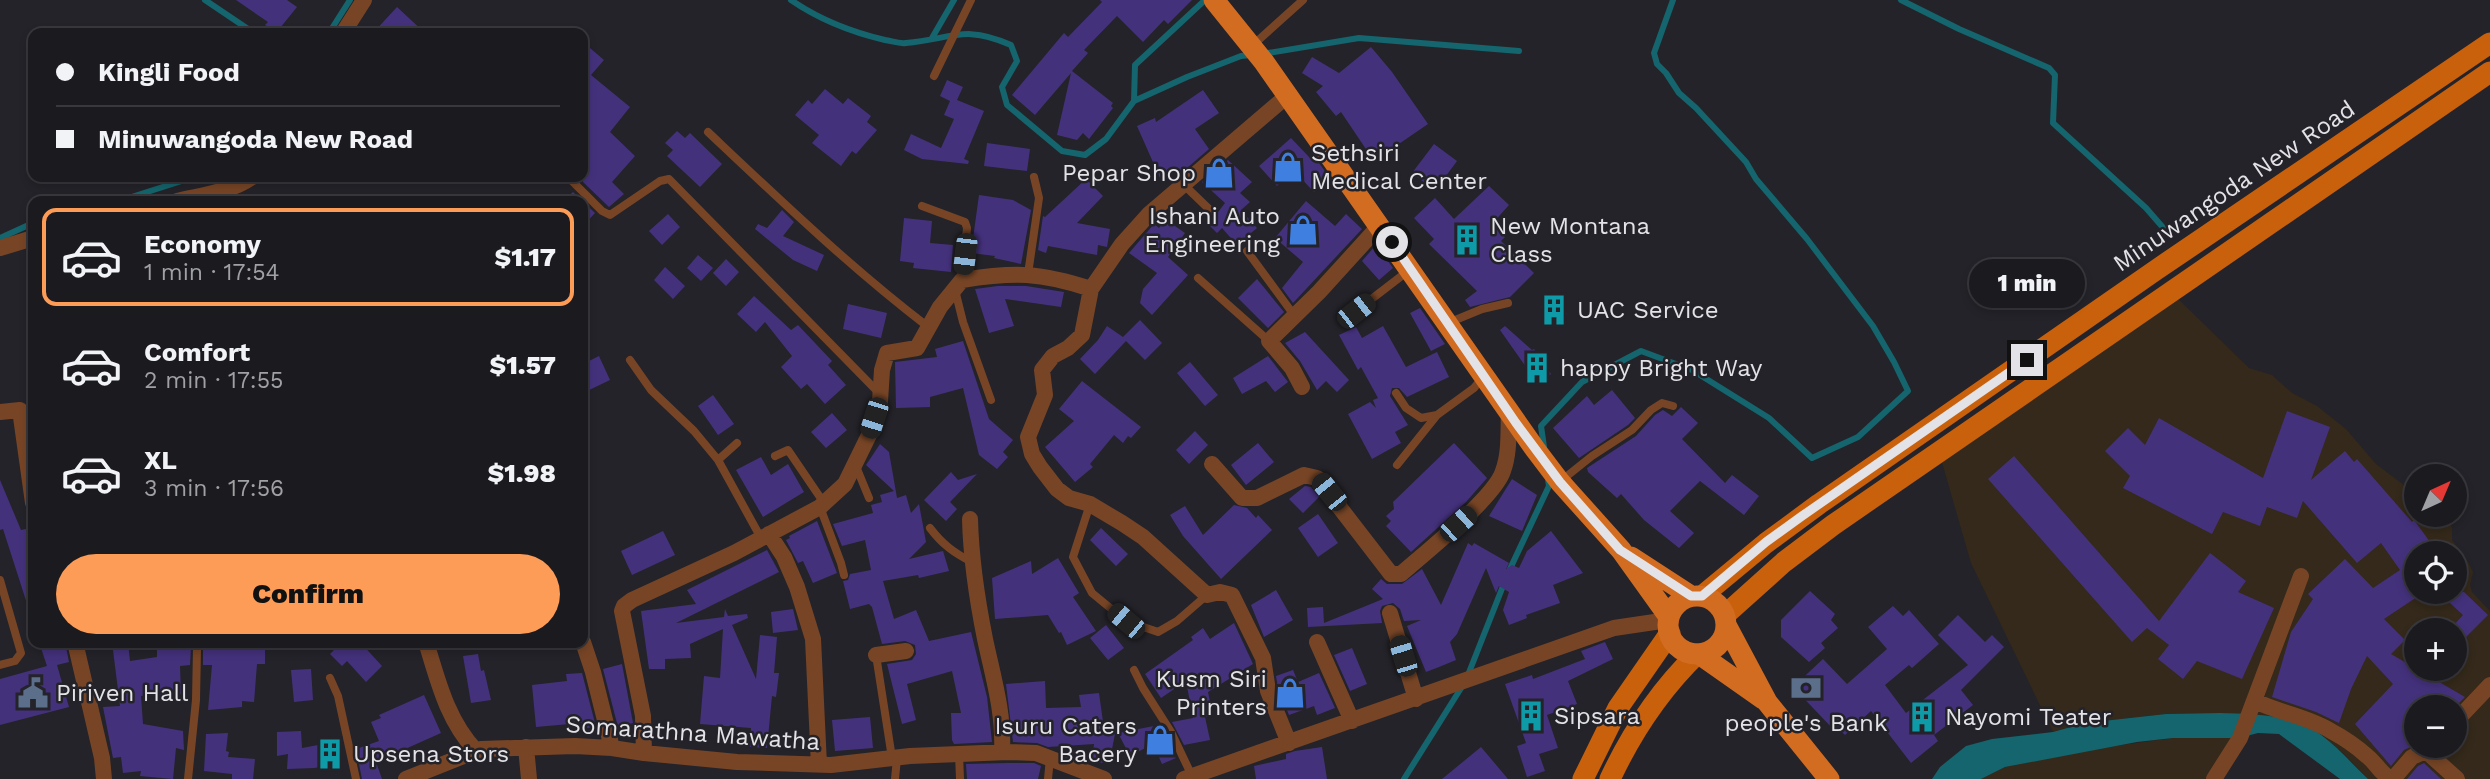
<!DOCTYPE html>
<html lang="en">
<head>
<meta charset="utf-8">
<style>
  body { margin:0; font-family:"Work Sans",sans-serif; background:#242328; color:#f1f3f6; height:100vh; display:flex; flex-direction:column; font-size:26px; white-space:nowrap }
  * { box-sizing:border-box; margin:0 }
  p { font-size:23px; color:#a0a1a4 }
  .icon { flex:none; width:38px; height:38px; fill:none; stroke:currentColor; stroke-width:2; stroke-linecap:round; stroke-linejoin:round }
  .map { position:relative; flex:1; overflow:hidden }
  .details { position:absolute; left:28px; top:196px; width:560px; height:452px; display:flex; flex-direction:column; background:#1b1a1f; border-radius:14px; box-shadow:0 4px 10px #0003,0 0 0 2px #39383d }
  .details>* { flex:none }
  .guide { position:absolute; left:28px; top:28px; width:560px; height:154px; border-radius:14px; box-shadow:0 4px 10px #0003,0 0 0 2px #39383d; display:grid; align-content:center; height:154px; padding:0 28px; background:#1b1a1f }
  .needle { width:46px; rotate:44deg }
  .fabs { position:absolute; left:2404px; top:464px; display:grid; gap:14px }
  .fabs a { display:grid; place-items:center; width:63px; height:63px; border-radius:50%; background:#1b1a1f; box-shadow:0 4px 10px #0003,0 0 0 2px #39383d; font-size:35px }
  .end { position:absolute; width:32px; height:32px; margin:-16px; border:9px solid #e3e2e6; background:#111; box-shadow:0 0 0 4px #111 }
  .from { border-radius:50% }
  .bubble { position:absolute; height:49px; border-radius:24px; background:#1b1a1f; box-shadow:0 4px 10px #0003,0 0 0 2px #39383d; font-size:23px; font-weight:800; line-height:49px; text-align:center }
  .car { position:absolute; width:21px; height:42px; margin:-21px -10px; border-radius:9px; box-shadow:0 0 5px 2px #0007; background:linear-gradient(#222 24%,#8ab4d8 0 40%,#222 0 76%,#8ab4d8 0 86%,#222 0) }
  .guide b { display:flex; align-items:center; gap:24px; height:66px; font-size:26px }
  .guide b+b { border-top:2px solid #39383d }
  .guide i { width:18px; height:18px; background:#f1f3f6 }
  ul { padding:12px 0 0; list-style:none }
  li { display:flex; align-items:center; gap:21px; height:98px; margin:0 14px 10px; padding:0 14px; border:4px solid transparent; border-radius:14px }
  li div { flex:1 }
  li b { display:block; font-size:26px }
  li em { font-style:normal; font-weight:800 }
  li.current { border-color:#fd9c56 }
  li>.icon { width:63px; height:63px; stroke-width:1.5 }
  .button { display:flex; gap:14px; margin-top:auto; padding:14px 28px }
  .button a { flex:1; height:80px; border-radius:42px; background:#fd9c56; color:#111; font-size:28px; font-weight:800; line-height:80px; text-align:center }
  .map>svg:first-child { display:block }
  .education { fill:#34291a; fill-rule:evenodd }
  .water { fill:#14656d }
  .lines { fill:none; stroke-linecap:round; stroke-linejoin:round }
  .stream { stroke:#14656d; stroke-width:6 }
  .building { fill:#44317c }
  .service { stroke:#774526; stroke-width:8 }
  .minor { stroke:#774526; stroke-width:16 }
  .primary { stroke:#c9610c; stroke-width:21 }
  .trunk { stroke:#d26c21; stroke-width:21 }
  .route { stroke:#e3e2e6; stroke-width:9 }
  .labels { text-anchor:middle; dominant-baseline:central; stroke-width:5; stroke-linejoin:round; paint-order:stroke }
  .poi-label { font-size:24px; fill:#e3e2e6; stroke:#242329; text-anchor:start }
  .street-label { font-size:24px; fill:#e3e2e6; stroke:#242329 }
</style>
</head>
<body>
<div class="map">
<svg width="2490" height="779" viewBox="0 0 2490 779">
  <rect width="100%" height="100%" fill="#242329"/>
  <path class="education" d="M2170,291L2249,368L2272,375L2292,393L2317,406L2346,429L2376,464L2417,495V514L2443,515L2448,519L2452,528V540L2468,562L2473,572L2470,585L2472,592L2490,611V779H2368L2343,753L2320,734L2277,717L2220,713L2166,714L2085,723L2053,732L1971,563L1939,452ZM2417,553H2455V592H2417ZM2417,630H2455V668H2417ZM2417,707H2455V746H2417Z
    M2222,737L2239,738L2214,779H1981L2005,767L2099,748L2173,738Z"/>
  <path class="water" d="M2220,713C2254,714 2291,714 2320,734C2338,747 2352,764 2368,779H2340L2279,734L2258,733L2239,738H2173L2137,742L2005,767L1981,779H1932L1940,767L1966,746L1992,739L2053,732L2085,723L2166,714Z"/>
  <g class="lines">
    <path class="stream" d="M205,0L254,33
      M791,0C820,20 851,32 885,40C892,41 899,44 906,43C952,39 964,24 1011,45L1017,61L1002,87L1007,105L1062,151L1085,155L1106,139L1134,101L1187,77L1241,56L1251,55
      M1901,0L1959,29L2049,68L2055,75L2053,123L2146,208L2166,231
      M329,33L350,0
      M932,38L954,0
      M1262,54L1359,38L1519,51
      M1134,101L1135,65L1205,0
      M119,201L194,177
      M0,238L33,223
      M1544,447L1541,426L1582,382L1641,351L1692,370L1769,418L1812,458L1858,437L1908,391L1894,362L1873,326L1807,239L1756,179L1746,162L1696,108L1679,93L1666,73L1657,64L1654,53L1673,0
      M1509,571L1549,486L1548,479
      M1468,675L1505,581
      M1404,779L1463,685"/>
  </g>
  <path class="building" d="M236,0H287L297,7L276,33L265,25L268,22Z
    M1100,0H1192L1168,24L1164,20L1143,42L1117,16L1084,50L1088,53L1072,71L1113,103L1111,106L1113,108L1089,139L1083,133L1077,140L1057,135L1071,73L1035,115L1012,95L1064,33L1068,37L1102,2Z
    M397,7L425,33H373Z
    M583,42L604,60L591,75L630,107L610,132L635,156L612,182L624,194L609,207L583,182Z
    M1371,47L1392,72L1428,124L1374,161L1341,112L1336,116L1316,92L1323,86L1302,73L1312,57L1339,73Z
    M947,80L963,87L957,100L984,111L964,159L969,161L968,164L922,159L904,150L911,134L941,148L954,119L944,115L950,101L940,96Z
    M825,89L843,104L848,98L871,116L867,122L877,130L856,154L852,151L841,166L812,143L819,135L795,115L808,100L812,104Z
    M1203,90L1219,113L1195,129L1209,149L1187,168L1160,178L1137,126L1155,118L1156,122Z
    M677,131L685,138L690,133L722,164L700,187L667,156L673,150L665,143Z
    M1291,138L1310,158L1312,156L1319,163L1329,177L1314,192L1293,170L1277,186L1259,166Z
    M987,143L1030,149L1027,171L984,166Z
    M1434,144L1457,161L1435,191L1412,173Z
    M1228,160L1252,182L1240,193L1250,202L1241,210L1257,228L1237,245L1222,228L1217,233L1206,222L1215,216L1225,203L1202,182Z
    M1086,179L1103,196L1077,223L1110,229L1107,247L1098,245L1097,255L1048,246L1046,253L1038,250L1043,216L1045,217Z
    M1489,186L1509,205L1492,224L1505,237L1501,241L1534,273L1510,297L1470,307L1465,300L1477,291L1429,244L1434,239L1414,218L1435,198L1454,219Z
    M573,192L595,213L583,226V201H563Z
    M979,195L1013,200L1031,210L1021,264L994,258L995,256L971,253Z
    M1306,201L1335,226L1346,214L1362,229L1293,303L1282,288L1303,262L1275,238Z
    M782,210L794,222L783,236L824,255L817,271L793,260L755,229L758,224L767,228Z
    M668,214L680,227L662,245L649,231Z
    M904,218L932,221L930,243L953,245L951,272L913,268L914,263L900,261Z
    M1165,219L1185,233L1168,257L1188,275L1152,315L1140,303L1143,289L1157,273L1129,253L1154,224L1159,228Z
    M1376,245L1393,268L1379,280L1362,261Z
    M698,255L713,268L701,281L687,268Z
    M726,259L739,272L726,286L713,273Z
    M665,267L685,286L673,299L654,280Z
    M1257,279L1284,312L1268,328L1238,298Z
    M998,286H1026L1064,292L1061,307L1005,299L1014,326L989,333L975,289Z
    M754,296L791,330L798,325L832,361L828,365L846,385L825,404L807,384L801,389L781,367L792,356L765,322L756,332L737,314Z
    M1552,297L1567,314L1556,324L1541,307Z
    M848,304L887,313L881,338L843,329Z
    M1420,308L1445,344L1431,351L1410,313Z
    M1140,320L1162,343L1145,360L1126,341L1095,374L1080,359L1098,340L1107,326L1123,337Z
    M1383,326L1406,367L1437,352L1449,377L1407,397L1399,388H1392L1390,396L1408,425L1395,432L1401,443L1372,459L1348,414L1370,402L1376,408L1373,400L1378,398L1361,367L1358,370L1339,335L1356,327L1362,338Z
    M1505,326L1532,350L1534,349L1551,374L1538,384L1500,330Z
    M1305,332L1349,380L1337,392L1326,381L1317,390L1300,361L1285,343Z
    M963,341L989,419L1013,440L1003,452L1008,457L997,469L979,455L963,388L930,397V407L896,408L895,362L937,357L935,349Z
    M599,356L610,380L583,393V364Z
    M1268,356L1288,382L1275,392L1266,381L1242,394L1233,378Z
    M1190,362L1218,395L1205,406L1177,373Z
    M1082,381L1141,427L1131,438L1128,436L1123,443L1114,435L1090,464L1093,467L1075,482L1045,447L1074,421L1059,409Z
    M1612,390L1635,418L1628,425L1579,458L1553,428L1587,396L1594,405Z
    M713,395L734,424L718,435L698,406Z
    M1681,407L1698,423L1682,439L1725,483L1732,475L1759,496L1744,515L1700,481L1670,511L1694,533L1679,548L1644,520L1621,494L1617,498L1588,472L1587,468L1636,436L1655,415L1663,410L1672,416Z
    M2287,411L2330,427L2311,480L2345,451L2354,462L2357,459L2412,522L2414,520L2438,553H2417V597L2384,619L2405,640L2391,654L2465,697L2455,707H2417V744L2404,750L2391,766L2355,724L2393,684L2367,656L2351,689L2339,723L2316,712L2272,697L2291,632L2313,599L2308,594L2345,559L2373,588L2400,570L2381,543L2357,563L2303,501L2297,518L2267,507L2260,526L2223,512L2212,534L2123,488L2130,476L2105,451L2128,428L2145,445L2159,418L2263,478Z
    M832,413L847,430L826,448L811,432Z
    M1195,431L1208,445L1189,464L1176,450Z
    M1258,443L1274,462L1246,485L1231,465Z
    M1454,443L1487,478L1466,502L1411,552L1386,526L1391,521L1386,516L1394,509L1393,502Z
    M880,444L889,452L897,498L906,495L911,513L919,504L926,542L909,559L943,551L949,571L919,578L918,575L883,581L894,619L916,610L929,641L971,632L987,697L992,742L954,744L952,740L951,713H961L952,671L907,684L916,720L902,724L887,664L912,660L916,654L915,645L905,641L882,644L872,607L869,604L850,609L843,581L848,580L850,574L871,570L865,540L842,546L833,524L873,513L871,505L882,502L880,495L894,491L866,465Z
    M2014,456L2159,621L2210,553L2246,581L2238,592L2274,608L2242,679L2197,661L2183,679L2158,659L2169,645L2147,628L2132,642L1988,479Z
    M761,457L771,475L788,464L804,492L763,517L736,470Z
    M951,472L958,480L977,474L950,502L957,509L946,521L924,500Z
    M1512,479L1537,495L1522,531L1489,516Z
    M0,480L21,530L31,528L33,612L30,613L3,529L0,530Z
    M1305,486L1311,487L1319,497L1303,513L1289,499Z
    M1234,505L1247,508L1256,518L1258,515L1272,530L1221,579L1183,536L1170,515L1185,506L1203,535Z
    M1318,514L1338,543L1318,557L1298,528Z
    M817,521L837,573L813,583L803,561L798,563L786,540L790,538L789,536Z
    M1101,528L1128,554L1116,566L1090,540Z
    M663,531L675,555L632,575L621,551Z
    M1551,531L1583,573L1553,585L1560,603L1526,615L1527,618L1509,625L1503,610L1509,592L1499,586L1496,593L1486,568L1457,634L1450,642L1456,660L1439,667L1426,672L1407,626L1421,620L1404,621L1400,609L1393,603L1382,606L1380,611L1382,623L1308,627L1307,608L1323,607L1324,623L1383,599L1372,589L1381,579L1387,584H1402L1422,569L1441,605L1468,543L1472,546L1474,543L1509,563L1506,569L1512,565L1519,568L1527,551Z
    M767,550L779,572L676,623L724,617L725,609L728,616L747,614L748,618L732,625L756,679L760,635L777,637L774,673H779L776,697L772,696L767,748L750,747L751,728L700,724L704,676L720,678L723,629L690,644L691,658L665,659V669H649L641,611L696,604L687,590Z
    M1058,558L1079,593L1073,597L1096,631L1067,645L1061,632L1059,633L1048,615L995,619L992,578L1031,561L1032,574Z
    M1276,590L1293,620L1264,637L1251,605Z
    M1810,591L1835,614L1831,620L1838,628L1821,643L1825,648L1809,662L1781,637V620Z
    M2438,592H2464L2488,615L2465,638L2453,626L2463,615Z
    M1893,606L1903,616L1909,610L1939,644L1912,668L1909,665L1885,685L1906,713L1968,665L1938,635L1958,615L1985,642L1992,635L2004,647L1961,690L1973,705L1934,735L1938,741L1911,763L1871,711L1845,735L1837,727L1834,730L1793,687L1823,659L1847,684L1887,649L1868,627Z
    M793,609L798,630L773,633L771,612Z
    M1234,623L1253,664L1208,692L1213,716L1205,717L1210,740L1184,745L1172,722L1193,718L1186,681L1161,698L1145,674L1193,640L1191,637L1203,628L1210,639Z
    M1106,625L1124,648L1108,660L1090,638Z
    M39,642H65L69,662L57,665L69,707L0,725V679L47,666Z
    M112,642H128L130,661L157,657V642H194L191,647L190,665L180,666L181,694L141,696L143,724L183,731L184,750L176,748L173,779L140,776L141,771L123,773L121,757L113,758L103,707L120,706Z
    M200,642H265V664H257L254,702L242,701V707L208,710L212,665H203V647Z
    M328,642H360L382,666L366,682L347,661L342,666L330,654L334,650Z
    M1605,642L1613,659L1568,681L1577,704L1547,715L1558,748L1539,754L1545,771L1527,777L1517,746L1526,743L1505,684L1532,675L1533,679L1585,659L1581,651Z
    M1352,648L1367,684L1350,691L1334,655Z
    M478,654L481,671L484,670L491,700L471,703L463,656Z
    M622,664L633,723L618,727L603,669Z
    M311,669L313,700L294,702L291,670Z
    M1293,670L1298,682L1319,673L1335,708L1317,715L1314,706L1289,715L1278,688L1276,676Z
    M582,673L596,727L581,729V723L536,727L532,685L567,681L566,674Z
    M1045,681L1046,708L1081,707L1079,695L1099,693L1105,736L1115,734L1109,764L1092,761L1094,744L1048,747L1037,743L1013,742L1006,684Z
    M424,695L441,733L376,762L382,779H362L356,749L379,741L371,722L381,718L379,715Z
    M870,717L873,748L835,751L832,720Z
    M1159,725L1176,758L1162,764L1153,744L1130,756L1118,733Z
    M301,731L302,748L334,742L339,764L314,768L287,769L288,754L277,756V732Z
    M228,733L226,751L229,752L228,757L255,759L253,779H232V774L204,771L206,734Z
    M1322,747L1327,779H1256L1254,766L1286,759V754L1295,751Z
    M1481,747L1508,779H1442Z
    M1008,763H1034L1041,766L1038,779H967L966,764Z
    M2424,763L2441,779H2407L2418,766Z"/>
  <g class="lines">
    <path class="service" d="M1253,45L1303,0
      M934,76L971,0
      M708,132C779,199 850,267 927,326
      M568,177L602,211L610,215L660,181L669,179L879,393
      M1183,184L1211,211
      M922,206L965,222L967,228L962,280
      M1247,251L1294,315
      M1028,274L1039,198L1034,177
      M1198,278L1269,341
      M955,290L963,322L991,400
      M1356,311L1408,271
      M1448,323L1482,309L1508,303
      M630,360L651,390L694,431L718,460L761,538
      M1396,393L1406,408L1421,418L1437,415
      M775,456L788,450L824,503
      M718,460L737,443
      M855,464L869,498
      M1397,465L1437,415L1474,388L1482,378
      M1562,480L1592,456L1632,430L1651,410L1662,403L1673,406
      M1090,504L1073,557L1092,593L1126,621L1158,632L1177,621L1207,595
      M820,507L841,563L844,575
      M930,528C942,544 954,553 972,562
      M0,580L21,653L15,661L0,665
      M876,655L892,758
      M1134,670L1143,688L1171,732L1192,776
      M330,678L338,696L356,779
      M959,754L960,779
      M188,779L196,700L197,648
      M895,779L897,758
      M1048,779L1050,758"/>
    <path class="minor" d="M343,33L364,0
      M177,201C202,195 231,192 252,177
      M0,248L33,238
      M1091,289L1082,335L1068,348L1053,356L1042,370L1045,395L1028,437L1032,454L1040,467L1057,489L1069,498L1090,504L1122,523L1143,537L1207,595L1220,592L1232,595L1263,658L1268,691L1289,743
      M1302,387L1292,368L1269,341L1319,292L1380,225
      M0,412L20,410L33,503
      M1212,464L1242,498H1257L1304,475L1317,478L1391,574H1401C1425,553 1495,497 1503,471C1510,452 1508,431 1509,412
      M970,519C971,560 977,599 985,639C993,677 1004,712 1002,752
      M769,534L784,557L797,587L813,639L819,765
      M1390,613L1416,699
      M75,642L102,758L104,779
      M426,642C438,681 447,720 476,751
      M583,642L593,672L612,748
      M1317,642L1352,721
      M876,655L906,651
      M2255,701C2279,713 2307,716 2331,731C2344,738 2356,746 2367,756C2376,763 2381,774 2391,779
      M2455,722L2490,685
      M526,747L529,779
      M644,753L643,716L622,611L624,606L632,600L734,553L820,507L845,484L869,435L880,401L882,370L887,353L917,348L940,307L962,280C1014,272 1040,272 1091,289L1122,244L1149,214L1287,96
      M406,779L481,749L575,746L612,748L644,753L737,762L831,765L910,756L1008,752L1036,753L1104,779
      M1184,779L1614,628L1668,620
      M2214,779L2240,738L2301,576
      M2393,779L2412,757L2426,751L2457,779"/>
    <path class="primary" d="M1702,596L1766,543L1819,504L2156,270L2490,43
      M1725,615L1784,562L1833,525L2490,72
      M1583,779L1618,708L1670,633
      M1610,779C1632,732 1660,690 1697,654"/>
    <path class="trunk" d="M1214,0L1264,62L1535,449L1560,482L1621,550L1669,617
      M1631,557L1691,596
      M1668 625a29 29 0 1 1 58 0a29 29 0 1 1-58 0Z
      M1726,625L1767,702L1829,779
      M1699,654L1763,699"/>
  </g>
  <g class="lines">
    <path class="route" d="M1392,242L1516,423L1560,482L1620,550L1691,596H1702L1766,542L1802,516L2027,360"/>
  </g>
  <defs>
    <g id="shop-bare" transform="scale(2.415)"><path d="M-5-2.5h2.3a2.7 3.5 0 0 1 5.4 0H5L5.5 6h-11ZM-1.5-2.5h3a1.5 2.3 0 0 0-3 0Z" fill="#3f7fe0" stroke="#242329" stroke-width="2.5" paint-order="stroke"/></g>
    <g id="building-bare" transform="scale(2.415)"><path d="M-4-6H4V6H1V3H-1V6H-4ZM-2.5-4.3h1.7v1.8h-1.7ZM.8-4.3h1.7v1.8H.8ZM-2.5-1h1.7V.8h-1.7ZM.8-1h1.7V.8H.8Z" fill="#0f9aa8" stroke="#242329" stroke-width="2.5" paint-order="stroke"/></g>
    <g id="bank-bare" transform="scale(2.415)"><path d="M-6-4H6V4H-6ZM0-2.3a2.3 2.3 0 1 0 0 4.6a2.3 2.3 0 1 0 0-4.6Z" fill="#5c6f8a" stroke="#242329" stroke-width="2.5" paint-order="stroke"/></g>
    <g id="civic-bare" transform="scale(2.415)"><path d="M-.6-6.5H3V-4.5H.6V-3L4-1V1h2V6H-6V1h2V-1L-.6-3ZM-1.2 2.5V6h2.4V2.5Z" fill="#5c6f8a" stroke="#242329" stroke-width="2.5" paint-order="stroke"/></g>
  </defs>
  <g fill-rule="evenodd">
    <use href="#shop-bare" x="1288" y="167"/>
    <use href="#shop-bare" x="1219" y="173"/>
    <use href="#shop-bare" x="1303" y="230"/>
    <use href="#building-bare" x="1467" y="240"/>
    <use href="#building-bare" x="1554" y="310"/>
    <use href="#building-bare" x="1537" y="368"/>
    <use href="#bank-bare" x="1806" y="688"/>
    <use href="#civic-bare" x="33" y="693"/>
    <use href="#shop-bare" x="1290" y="693"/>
    <use href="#building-bare" x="1531" y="716"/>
    <use href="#building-bare" x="1922" y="717"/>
    <use href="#shop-bare" x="1160" y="740"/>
    <use href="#building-bare" x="330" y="754"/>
  </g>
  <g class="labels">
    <g class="poi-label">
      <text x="1311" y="153">Sethsiri<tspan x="1311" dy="28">Medical Center</tspan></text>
      <text x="1196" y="173" text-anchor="end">Pepar Shop</text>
      <text x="1280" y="216" text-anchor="end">Ishani Auto<tspan x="1280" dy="28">Engineering</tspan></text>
      <text x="1490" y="226">New Montana<tspan x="1490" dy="28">Class</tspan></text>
      <text x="1577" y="310">UAC Service</text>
      <text x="1560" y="368">happy Bright Way</text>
      <text x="1267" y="679" text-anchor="end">Kusm Siri<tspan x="1267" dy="28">Printers</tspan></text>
      <text x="56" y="693">Piriven Hall</text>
      <text x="1554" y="716">Sipsara</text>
      <text x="1945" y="717">Nayomi Teater</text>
      <text x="1806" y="723" text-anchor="middle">people's Bank</text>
      <text x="1137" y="726" text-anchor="end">Isuru Caters<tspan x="1137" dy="28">Bacery</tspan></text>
      <text x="353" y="754">Upsena Stors</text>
    </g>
    <g class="street-label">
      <text transform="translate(2234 186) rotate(-34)">Minuwangoda New Road</text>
      <text transform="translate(693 733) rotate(4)">Somarathna Mawatha</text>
    </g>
  </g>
</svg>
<div class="fabs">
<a><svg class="needle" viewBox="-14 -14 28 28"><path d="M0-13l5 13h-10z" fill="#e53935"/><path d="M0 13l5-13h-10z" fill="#a0a1a4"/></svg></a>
<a><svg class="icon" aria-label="locate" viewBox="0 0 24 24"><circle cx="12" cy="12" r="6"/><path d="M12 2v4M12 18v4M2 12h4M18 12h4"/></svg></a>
<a>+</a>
<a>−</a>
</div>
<i class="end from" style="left:1392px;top:242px"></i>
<i class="end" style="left:2027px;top:360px"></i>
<div class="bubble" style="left:1969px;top:259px;width:116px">1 min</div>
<i class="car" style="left:965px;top:254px;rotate:187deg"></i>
<i class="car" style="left:1356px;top:311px;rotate:52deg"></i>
<i class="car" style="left:874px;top:418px;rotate:198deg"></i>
<i class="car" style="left:1329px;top:492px;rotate:321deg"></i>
<i class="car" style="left:1458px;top:524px;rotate:48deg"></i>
<i class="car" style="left:1126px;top:621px;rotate:310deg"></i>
<i class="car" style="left:1403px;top:656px;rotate:343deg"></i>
<div class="guide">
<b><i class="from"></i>Kingli Food</b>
<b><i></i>Minuwangoda New Road</b>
</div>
<section class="details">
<ul>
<li class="current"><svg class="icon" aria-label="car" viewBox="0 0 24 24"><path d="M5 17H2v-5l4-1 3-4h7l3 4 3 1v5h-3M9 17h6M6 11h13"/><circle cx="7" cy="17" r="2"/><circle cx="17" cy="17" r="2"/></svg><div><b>Economy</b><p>1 min · 17:54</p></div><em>$1.17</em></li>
<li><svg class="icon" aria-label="car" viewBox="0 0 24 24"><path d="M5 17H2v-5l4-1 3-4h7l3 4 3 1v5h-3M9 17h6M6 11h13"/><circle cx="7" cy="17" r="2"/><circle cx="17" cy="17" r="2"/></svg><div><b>Comfort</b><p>2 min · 17:55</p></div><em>$1.57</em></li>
<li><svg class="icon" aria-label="car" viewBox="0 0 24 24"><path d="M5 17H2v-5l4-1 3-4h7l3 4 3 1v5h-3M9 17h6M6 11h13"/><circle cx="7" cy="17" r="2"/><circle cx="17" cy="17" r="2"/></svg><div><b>XL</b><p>3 min · 17:56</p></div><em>$1.98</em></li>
</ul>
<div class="button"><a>Confirm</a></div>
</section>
</div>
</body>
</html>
